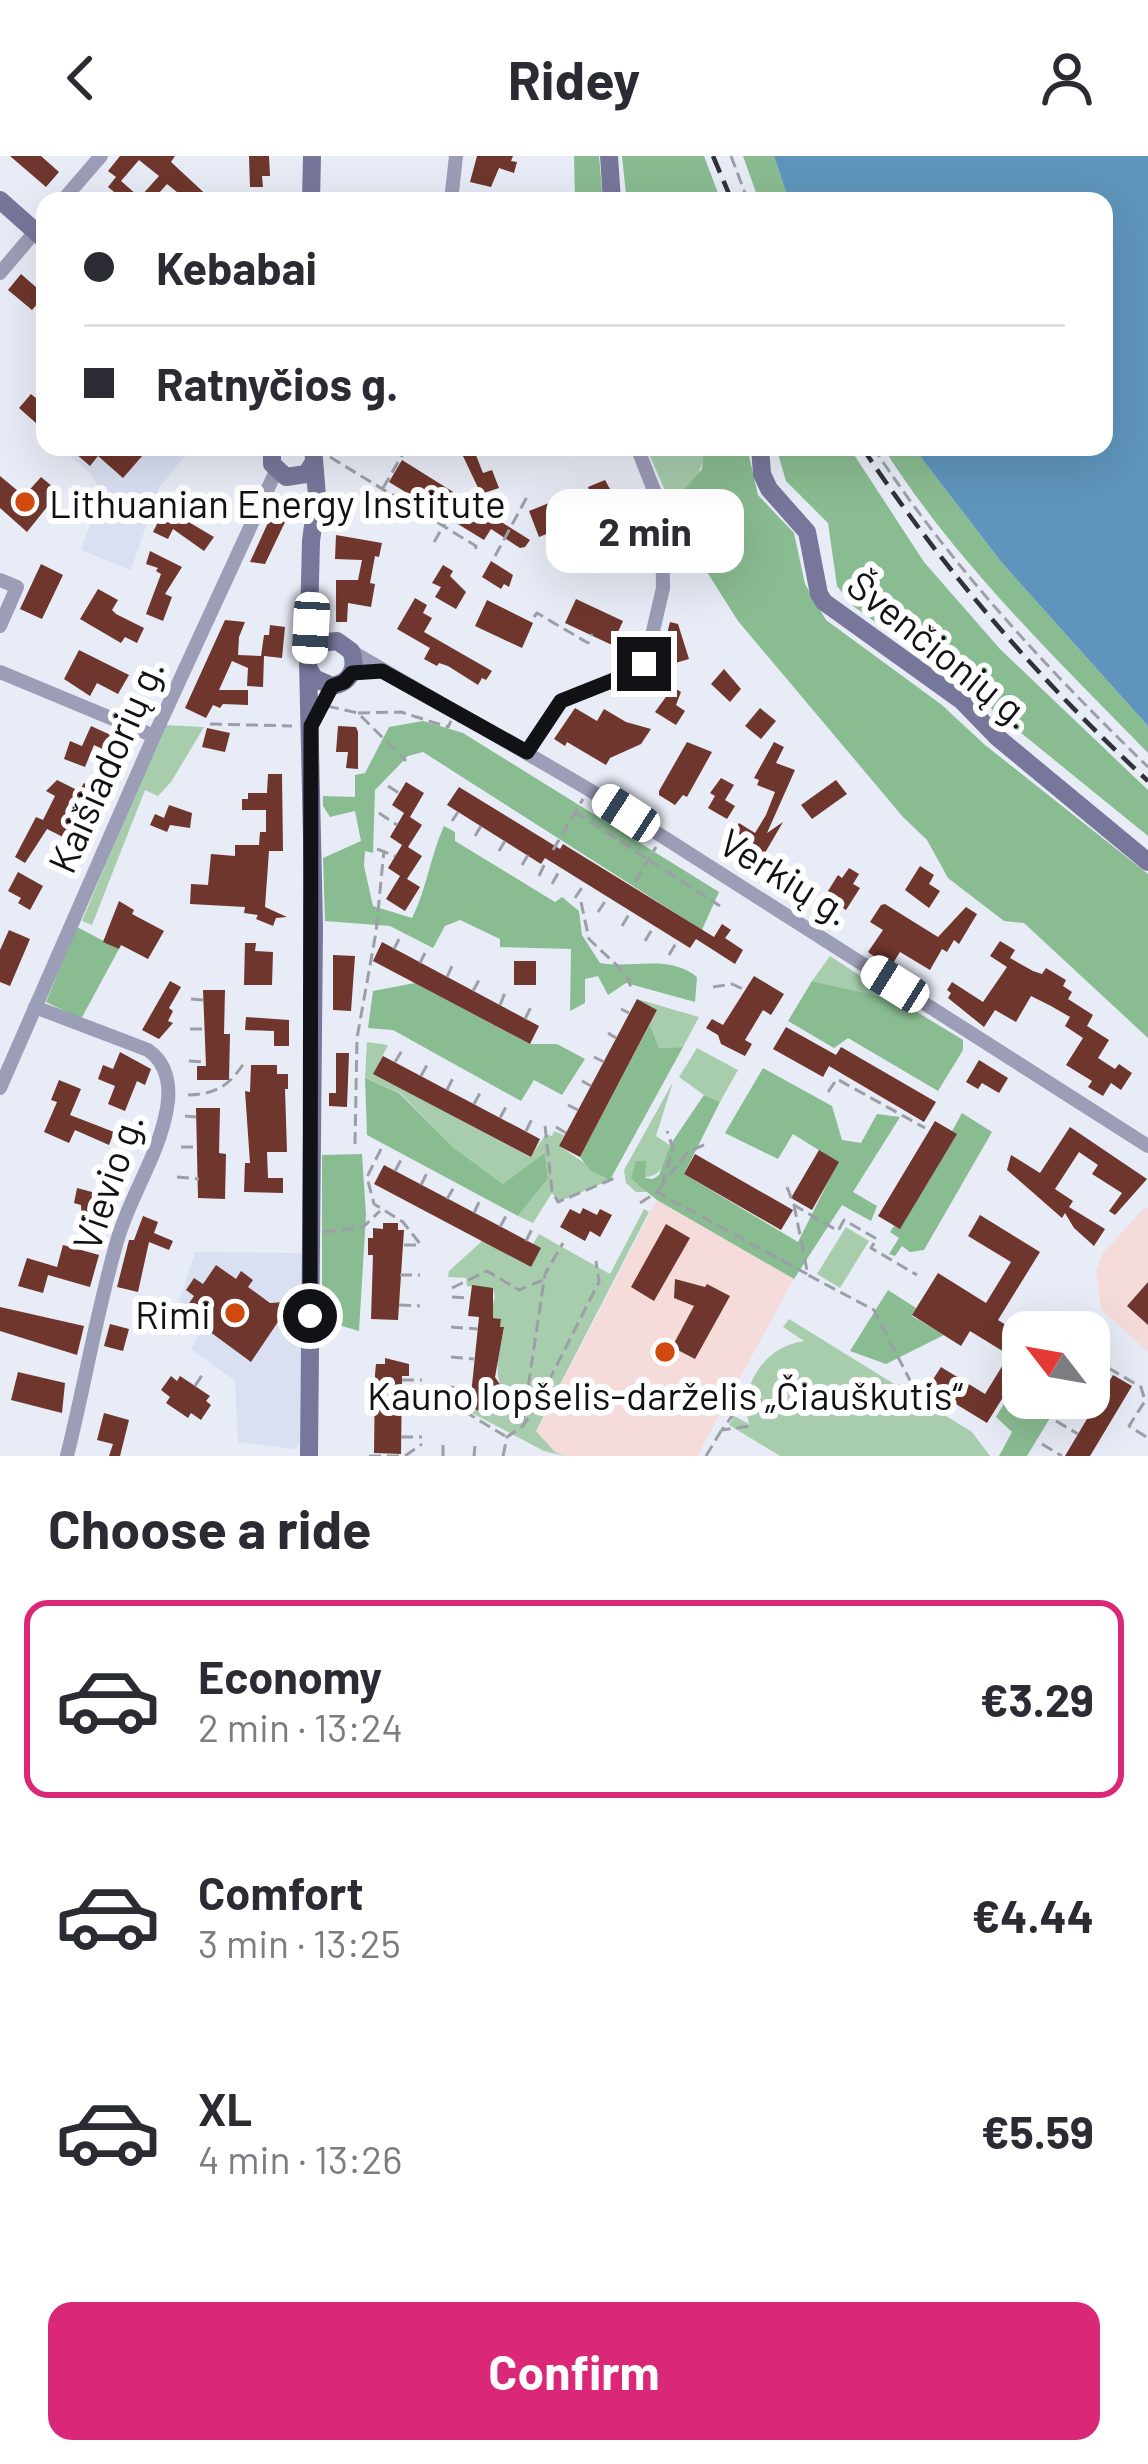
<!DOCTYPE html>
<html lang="en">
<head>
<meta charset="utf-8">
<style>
  body { margin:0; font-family:Barlow,sans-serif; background:#f7f7f7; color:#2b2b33; height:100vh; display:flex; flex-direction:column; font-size:45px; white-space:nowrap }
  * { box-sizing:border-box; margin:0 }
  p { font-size:39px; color:#7c7c81 }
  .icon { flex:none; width:66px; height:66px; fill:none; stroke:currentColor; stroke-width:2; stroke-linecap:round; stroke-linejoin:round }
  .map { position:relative; height:1300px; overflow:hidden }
  .side { display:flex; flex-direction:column; background:#fff; flex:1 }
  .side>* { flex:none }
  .hud { position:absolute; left:36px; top:36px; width:1077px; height:264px; border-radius:24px; box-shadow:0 12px 48px #0002; display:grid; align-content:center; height:264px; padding:0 48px; background:#fff }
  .needle { width:78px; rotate:301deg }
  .tools { position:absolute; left:1002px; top:1155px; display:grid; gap:24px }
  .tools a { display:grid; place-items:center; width:108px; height:108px; border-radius:24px; background:#fff; box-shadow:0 12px 48px #0002; font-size:60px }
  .end { position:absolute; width:54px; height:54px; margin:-27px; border:15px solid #111216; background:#fff; box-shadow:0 0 0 6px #fff }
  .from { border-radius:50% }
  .bubble { position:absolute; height:84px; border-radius:24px; background:#fff; box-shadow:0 12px 48px #0002; font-size:39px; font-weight:700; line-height:84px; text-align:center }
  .car { position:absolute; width:36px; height:72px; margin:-36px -18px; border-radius:15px; box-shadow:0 0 9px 3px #0007; background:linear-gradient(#fff 24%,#345 0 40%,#fff 0 76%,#345 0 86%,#fff 0) }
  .hud b { display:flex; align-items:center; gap:42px; height:114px; font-size:45px }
  .hud b+b { border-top:3px solid #e1e1e2 }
  .hud i { width:30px; height:30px; background:#2b2b33 }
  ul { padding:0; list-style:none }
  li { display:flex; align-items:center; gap:36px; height:198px; margin:0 24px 18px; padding:0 24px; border:6px solid transparent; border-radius:24px }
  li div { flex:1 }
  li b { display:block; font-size:45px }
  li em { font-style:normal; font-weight:700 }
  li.active { border-color:#db2777 }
  li>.icon { width:108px; height:108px; stroke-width:1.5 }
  h2 { padding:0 48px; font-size:54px; line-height:144px }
  .cta { display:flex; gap:24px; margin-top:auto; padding:24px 48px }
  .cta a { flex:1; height:138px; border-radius:24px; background:#db2777; color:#fff; font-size:48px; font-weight:700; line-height:138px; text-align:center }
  header { display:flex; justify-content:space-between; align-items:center; height:156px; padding:0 48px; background:#fff; font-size:54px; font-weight:700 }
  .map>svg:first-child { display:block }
  .built { fill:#d9e0f1 }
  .education { fill:#f6dbdb }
  .green { fill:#a8cdad }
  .forest { fill:#8abc91 }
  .water { fill:#5f95bc }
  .building { fill:#6e362c }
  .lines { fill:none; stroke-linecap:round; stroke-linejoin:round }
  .path { stroke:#9c9fa7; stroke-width:3; stroke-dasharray:12 6; stroke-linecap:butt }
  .street { stroke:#9c9db6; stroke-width:14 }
  .secondary { stroke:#77779b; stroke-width:18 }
  .rail { stroke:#313237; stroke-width:4.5; stroke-dasharray:18 9; stroke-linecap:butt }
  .route { stroke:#111216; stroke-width:15 }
  .poi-dot { fill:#d04a0f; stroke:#fff; stroke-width:4.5 }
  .labels { text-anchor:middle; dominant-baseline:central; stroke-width:12; stroke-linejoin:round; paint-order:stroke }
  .poi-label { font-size:39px; fill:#111216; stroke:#fff; text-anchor:start }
  .street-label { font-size:39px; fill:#111216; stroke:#fff }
</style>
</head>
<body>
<header><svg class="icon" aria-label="back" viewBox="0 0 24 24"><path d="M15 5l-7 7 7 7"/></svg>Ridey<svg class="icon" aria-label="person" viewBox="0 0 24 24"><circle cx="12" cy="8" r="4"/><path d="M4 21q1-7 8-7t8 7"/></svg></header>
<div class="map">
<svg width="1148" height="1300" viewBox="0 0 1148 1300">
  <rect width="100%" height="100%" fill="#e8ecf6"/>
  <path class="built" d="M60,291H192L159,332L131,414L81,394L100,338L93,320Z
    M195,1096L304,1097L301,1286L295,1293L238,1286L235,1225L191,1193L199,1179L174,1162Z"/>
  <path class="education" d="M657,1044L794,1123L697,1300H565L555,1296L536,1276Z
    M1145,1051L1148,1053V1196L1101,1153L1096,1116L1102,1098Z"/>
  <path class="green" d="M646,291H704C706,322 679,336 668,363L664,332Z
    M164,569L204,571L171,626L158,640L145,634L92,769L82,765Z
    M830,800L897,844L812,825Z
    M637,843L699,861L683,891L659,892L650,868L657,854Z
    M367,886L388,889L374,918L530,1001L546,978L552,980L554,975L564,979L559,990L610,1024L558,1046L552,1037L533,1067L518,1060L548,1023L545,998L503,1028L454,992L400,937L365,922Z
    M697,892L738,914L720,946L704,939L679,921Z
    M673,926L656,980L670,989C659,1019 663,1020 631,1023L648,1036H636L626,1027L624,1014Z
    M644,1053L649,1056L536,1275L555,1296L565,1300L544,1295L468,1255L465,1251L484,1255L485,1251L496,1252L501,1231C493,1212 501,1193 504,1172L500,1171L501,1163L490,1162L495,1139L492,1132L467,1130L466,1122L448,1121L449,1115L482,1085L531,1111L533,1088L539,1078L610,1118Z
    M846,1071L869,1085L840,1132L817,1118Z
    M789,1163L972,1276L990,1300H780L729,1269L734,1260L749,1268C739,1229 764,1191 804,1185L783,1171Z"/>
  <path class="forest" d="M574,0H599L603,45H575Z
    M622,0H704L721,45H630L626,38Z
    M743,0H774L789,45H759Z
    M704,291H747L758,339L794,377L805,428L826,464L942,549L985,589L1148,718V882L1024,767L1004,765L948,722L927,684L903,661L738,465L700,405L671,374L668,363L676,343L702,313Z
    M776,291H849L924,406L1000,493L1148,634V680L946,516L853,450L837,430L828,367L786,325Z
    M883,291H913L1002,407L1148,570V597C1058,505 951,401 883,291Z
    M423,565L463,577L719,736L702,774L423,596L408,600L375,634L373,697L365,695L364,710L373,750L412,762C427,732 430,701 444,670L455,676V685L555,746L562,741L579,755L582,779L600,807C633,813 668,798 697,821L695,846L626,827L608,839L598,820L585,823V847L570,855L571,793L500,791V783L460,764L445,770L433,792L390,770L325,765L323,702L361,685L355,655L330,661L323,650V640L355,641V619L365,617L389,571Z
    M77,771L119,793L81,863L46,846Z
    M812,825L897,844L963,884V894L938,935L848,882L834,892L788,865Z
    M415,827L530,888H557L585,903L562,939L534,924L521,945L393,874L368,872L373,835Z
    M650,868L659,892L683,891L610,1024L590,1014L580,1001Z
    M763,912L832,950L842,984L861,987L877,958L900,961L853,1036L877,1050L871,1065L842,1049L794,1123L657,1044L631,1023L636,1005H646L645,1022L653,1023L659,1019L670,989L704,939L720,946L684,1018L798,1086L838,1006L793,978L778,1003L725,977Z
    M365,922L399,937L454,992L503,1028L545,997L548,1023L518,1060L367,979Z
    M962,957L992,976L924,1094L910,1096L902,1090L895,1100L889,1098L899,1082L890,1076L894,1070L899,1072Z
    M362,998L366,1059L359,1175L322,1164V999Z
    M888,1134L916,1152L912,1160L944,1179L886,1208L850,1195Z
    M1023,1216V1242H1062L1027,1300H999L1012,1276L996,1261Z"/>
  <path class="water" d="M774,0H1148V570L1002,407L913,291H1104V45H789Z"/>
  <path class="building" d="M10,0H41L59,16L46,31Z
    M120,0H175L171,6L213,45H188L167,28L152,45H146L141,40L159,20L139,4L121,25L144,45H125L108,31L116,21L108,15Z
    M249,0H269L270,20H262L263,31H250Z
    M477,0H513L511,5L517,6L514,17L499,12L491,31L470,26Z
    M21,118L45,139L32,154L8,134Z
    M31,238L45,250V275L19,252Z
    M68,291H150L123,322L98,300L90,310Z
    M474,294L483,317L492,314L499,332L481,338L462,298Z
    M402,304L530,384L525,391L520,392L491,373L484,384L389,326Z
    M0,320L24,340L41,321L59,336L27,376L0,352Z
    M605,324L616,344L596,352L588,331Z
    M554,345L569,383L547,387L549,377L539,381L529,355Z
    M165,352L214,381L204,395L173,373L168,383L153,376Z
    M272,358L286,364L265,408L250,406Z
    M336,379L382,387L379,401L375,400L370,427L375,428L371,451L348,447L347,466H336V424H358L362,404L335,403Z
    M600,385L620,390L621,408H595Z
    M150,395L182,411L165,438L172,441L163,465L146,458L161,418L156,415L158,412L146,408Z
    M491,405L513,419L509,431L504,428L501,433L482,421Z
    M41,408L63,419L42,463L20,453Z
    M443,409L453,415L450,420L466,436L456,453L435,441L441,431L432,427Z
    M98,433L118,444L112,454L116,458L144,472L137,487L125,481L121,487L80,463Z
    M415,442L427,449L423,457L432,462L424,476L492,515L486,524L482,522L478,529L448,510L439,507L437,510L424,503L430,492L397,473Z
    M576,443L623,465L612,489L565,467Z
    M487,444L533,467L522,492L475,470Z
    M225,464L245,466L239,481L238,499L261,500L264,479H269L270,469L285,471L282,502L264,500L263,531L247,530L248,512L232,505L219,534H248V549L223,548L220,552L213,549L206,562L185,552Z
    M670,466L678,468L689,503L672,508L665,486Z
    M79,494L129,519L118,538L97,527L90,540L64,523Z
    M724,513L741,533L730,546L711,528Z
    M673,531L681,536L676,549L685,555L676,569L655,556Z
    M575,552L597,565L604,553L626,566L651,573L641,588L610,602L606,609L567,586L565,590L554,583Z
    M760,552L776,565L761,583L745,570Z
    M91,570L113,580L107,595L94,589L85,611L64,603L70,585L82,590Z
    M338,570L356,571L358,576V613L346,612L348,596H336Z
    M207,572L230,577L225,596L202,591Z
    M687,586L712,596L687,641L683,639L675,649L659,639V635Z
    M774,586L784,591L776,607L795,614L767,677L783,666L762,702L746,692L750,685L734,675L739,667L755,677L766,659L775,636L757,629L759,624L754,622Z
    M268,618H282L283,695H269L265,751L287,761L276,762L273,770L256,763L258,759L244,757L245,751L190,748L191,728L208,729L211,698L235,700V689H259L260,676H266V654H242V643H248V637H267Z
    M721,622L734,629L725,644L735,650L727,663L708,652L715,640L710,637Z
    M57,624L79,635L84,627L97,634L73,686L47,673L25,707L15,701L36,661L43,664L55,640L46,635Z
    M836,624L847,638L812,663L801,649Z
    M406,626L424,637L410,661L422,669L408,691L422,700L407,723L420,731L405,755L386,743L400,720L388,712L402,689L390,681L404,657L392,649Z
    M459,631L560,693L563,688L714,781L722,768L731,774L725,782L743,794L735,808L696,783L690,792L545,702L541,708L447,649Z
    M169,649L192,657L190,672L170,669L167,676L150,669L155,658L164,662Z
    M920,710L934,719L929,728L940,735L929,752L905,734Z
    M849,712L859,718L853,728L860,732L846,754L832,745L835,739L828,735L838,719L842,722Z
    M18,716L43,730L30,754L18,747L21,742L8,735Z
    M119,745L134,754L132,758L164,775L148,803L121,789L119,793L103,786Z
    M885,748L938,781L966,751L977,758L959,788L954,784L947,796L942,793L930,814L900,796L890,812L868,796L883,774L870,766L881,749Z
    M9,774L30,783L10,830L0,826V794Z
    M1000,785L1015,794L1010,802L1033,815L1042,818L1046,812L1066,824L1063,830L1072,836L1068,843L1093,859L1087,870L1109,884L1098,902L1115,913L1119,908L1132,917L1121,934L1111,927L1103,940L1088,931L1092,925L1066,909L1083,882L1065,870L1070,861L1051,850L1031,840L1016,866L995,854L984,871L948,842L951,837L947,834L952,826L983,846L1007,811L990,800Z
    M382,786L539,870L530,888L373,805Z
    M245,787H256L255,795L273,796L272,829H244Z
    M333,799L355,800L351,855L333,854Z
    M514,805H536V829H514Z
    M754,820L784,838L771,859L763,854L745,884L752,888L745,900L721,888L718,879L706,872L712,863L723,869Z
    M170,825L181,831L169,852L173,855L168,865L173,867L159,883L142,874Z
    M203,834H225L224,878H230L229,924H197V910H206Z
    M637,843L657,854L580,1001L559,990Z
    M246,861L289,864V890H274V875L245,874Z
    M786,871L836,899L841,891L936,946L924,966L829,910L823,921L773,893Z
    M120,896L151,913L145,929L137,925L125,955L108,948L115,930L98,923L103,909L113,913Z
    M336,897H349L347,951L329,950V937H336Z
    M383,900L540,983L531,1001L373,918Z
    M979,904L1008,922L999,937L982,927L978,933L966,926Z
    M251,909H277V918H288V933H285L287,996H267L268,1022H283V1037L244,1036L245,1007H250L245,935L250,936Z
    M59,924L81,933L70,959L114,976L109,989L75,974L69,987L44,976L57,946L51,944Z
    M196,952H220L219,997L226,998L225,1043L198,1042Z
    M935,965L957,978L900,1073L878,1060Z
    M1070,971L1147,1023L1115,1059L1109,1055L1122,1037L1092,1018L1098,1009L1079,996L1055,1033L1073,1045L1069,1051L1105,1073L1094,1090L1074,1072L1065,1057L1062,1062L1007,1014L1011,999L1040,1017Z
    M819,994L839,1006L812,1054L791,1042Z
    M695,998L793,1054L781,1074L684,1018Z
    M384,1009L541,1092L531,1111L374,1028Z
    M77,1032L118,1043L114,1060L106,1058L102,1070L82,1064L81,1049L74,1047Z
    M583,1052L597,1059L600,1053L612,1059L600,1081L590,1075L585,1085L560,1071L570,1053L580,1058Z
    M980,1059L1040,1096L998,1164L1023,1180V1209L987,1267L928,1231L941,1211L985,1238L1009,1199L970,1175L961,1190L912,1159L938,1117L986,1147L1011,1106L968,1080Z
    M143,1060L158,1066L154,1077L173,1085L169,1094L149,1086L138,1136L117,1131L129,1084H134Z
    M383,1067H398V1074H404L398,1164L371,1163L373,1099H368V1082H373V1072L383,1073Z
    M666,1068L690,1082L654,1145L631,1131Z
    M63,1089L99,1099L90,1131L48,1119L43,1137L18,1130L27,1102L57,1111Z
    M216,1109L236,1123L241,1115L253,1124L248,1131L270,1147L286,1146V1154L251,1206L183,1156L194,1140L186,1134L194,1122L203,1128Z
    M675,1123L705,1131L707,1128L730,1140L695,1203L672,1191L694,1150L674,1142Z
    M1148,1126V1169L1127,1150Z
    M472,1129L493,1132V1162L501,1163L500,1171H504L495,1221L501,1230L499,1244L496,1252L485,1251V1256L465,1251L467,1239H471L479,1161L468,1160Z
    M0,1151L84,1170L77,1199L0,1175Z
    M110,1168L129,1173L123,1195L104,1190Z
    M385,1202L409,1208V1220H402L401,1298L374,1297L375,1218L376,1208H385Z
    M18,1216L65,1227L62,1257L11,1244Z
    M1113,1219L1132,1230L1090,1300H1065Z
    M171,1220L177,1225L180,1220L210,1240L206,1245L211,1249L201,1264L191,1257L188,1262L166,1247L170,1241L161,1234Z
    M104,1257L129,1264L120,1300H109L113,1288L97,1284Z"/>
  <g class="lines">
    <path class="path" d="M731,0L748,45
      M873,291C951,410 1046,512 1148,611
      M330,301L476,390L475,398
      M383,332L407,291
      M434,386L448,362
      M495,400L527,341
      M534,461L537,457L588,487L592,478
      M327,550L358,557L406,605
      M358,557L401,556L448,571L451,565
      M210,568L292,570
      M388,630L399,637
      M575,656L720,750
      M379,657L397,669
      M452,665L458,656
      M475,680L481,670
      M377,693L395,700
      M553,694L583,643
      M499,695L505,685
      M522,709L528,699
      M539,720L547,703
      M635,726L656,691
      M552,728L561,712
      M575,742L585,727
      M581,746L589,783L626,818L632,834
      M598,756L608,741
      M622,770L631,755
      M645,785L654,770
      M394,793L399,783
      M669,799L678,784
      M420,807L425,797
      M447,821L452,810
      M713,831L732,828L745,834
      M473,835L479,824
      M191,843L203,844
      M500,849L505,837
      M621,853L629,857
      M525,863L531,851
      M190,873H202
      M608,877L616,882
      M594,901L604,906
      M189,905L206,906
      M395,906L403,893
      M421,920L428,907
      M582,925L591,930
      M447,934L454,920
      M828,936L837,923L925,972
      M188,939C218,938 230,929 246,904
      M474,948L481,935
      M568,949L578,954
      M185,960L196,961
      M500,962L507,949
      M545,970L552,1035L558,1046L615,1022
      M556,971L566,977
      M526,975L532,963
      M355,988L357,882L376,776L384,694
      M181,991H195
      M381,993L367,1021L374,1048L403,1066L421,1089
      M395,1015L401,1004
      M177,1021L199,1023
      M421,1029L427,1017
      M662,1029L673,992L667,975
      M787,1031L794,1049L838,1075L844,1064L877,1083L871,1092L917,1119
      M658,1034L688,996L708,987
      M447,1043L454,1031
      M640,1047L657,1036L807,1118
      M794,1049L808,1119L874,1154L920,1244
      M474,1057L480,1044
      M500,1071L507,1058
      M324,1076L363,1071L380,1055
      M526,1085L533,1071
      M404,1089H419
      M400,1119H420
      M452,1132L487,1115L519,1134L543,1124
      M452,1141L470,1142
      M399,1149L420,1150
      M451,1171L478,1173
      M451,1201L474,1203
      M1093,1203L1141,1231L1145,1245L1129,1270L1148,1282
      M1089,1221L1106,1231
      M402,1224H422
      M195,1230L204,1216
      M449,1231L475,1234
      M745,1242L722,1274L750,1270
      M1072,1242L1092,1254
      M449,1246L505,1280
      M402,1251H423
      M523,1265L545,1118L563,1087
      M1056,1265L1078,1278
      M401,1281H422
      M1042,1288L1062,1300
      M369,1300H405L422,1288
      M443,1300V1289
      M474,1300L475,1290
      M503,1300L507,1281L523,1270L535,1252L599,1126L596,1105
      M706,1300L721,1275"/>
    <path class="street" d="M62,45L101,0
      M451,45L456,0
      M0,117L45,64
      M0,424L17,431L0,470
      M351,495L588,633L1148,990
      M0,516L154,580
      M527,596L561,545L639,514L647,501L663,432L662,355L637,291
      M35,851L148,894C167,907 171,930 167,952C159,999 131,1038 118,1082C97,1153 85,1228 67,1300
      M0,932L154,580L276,315"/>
    <path class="secondary" d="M609,0L612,45
      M0,44L45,84
      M311,45L312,0
      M272,291V308L286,321L306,318L314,306
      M760,291L762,318L769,333L807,376L819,438L824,446L962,545L997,581L1148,706
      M308,511L314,522L332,530C350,527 358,512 351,495L337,485L320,487L310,499
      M309,1300L314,770L308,505L311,385L317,340L313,291"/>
    <path class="rail" d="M713,0L732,45
      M862,291C943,414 1040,525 1148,625"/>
  </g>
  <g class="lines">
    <path class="route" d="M310,1160L311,570L332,530L344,526L352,517L382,515L527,596L561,545L639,514L644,508"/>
  </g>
  <g class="poi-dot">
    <circle cx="25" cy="346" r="12"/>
    <circle cx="235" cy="1157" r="12"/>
    <circle cx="665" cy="1196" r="12"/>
  </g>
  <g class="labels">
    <g class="poi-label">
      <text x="49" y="346">Lithuanian Energy Institute</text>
      <text x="211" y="1157" text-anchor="end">Rimi</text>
      <text x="665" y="1238" text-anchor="middle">Kauno lopšelis-darželis „Čiauškutis“</text>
    </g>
    <g class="street-label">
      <text transform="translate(941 493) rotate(39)">Švenčionių g.</text>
      <text transform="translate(105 609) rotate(-66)">Kaišiadorių g.</text>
      <text transform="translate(786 720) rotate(32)">Verkių g.</text>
      <text transform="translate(107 1025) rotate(-71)">Vievio g.</text>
    </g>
  </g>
</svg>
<div class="tools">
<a><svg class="needle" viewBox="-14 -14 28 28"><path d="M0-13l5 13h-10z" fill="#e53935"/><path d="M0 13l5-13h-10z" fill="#7c7c81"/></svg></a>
</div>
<i class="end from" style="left:310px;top:1160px"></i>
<i class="end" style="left:644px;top:508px"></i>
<div class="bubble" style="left:546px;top:333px;width:198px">2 min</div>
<i class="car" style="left:311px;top:472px;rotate:183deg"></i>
<i class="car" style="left:626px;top:657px;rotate:303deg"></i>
<i class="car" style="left:895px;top:828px;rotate:302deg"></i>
<div class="hud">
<b><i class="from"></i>Kebabai</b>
<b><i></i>Ratnyčios g.</b>
</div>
</div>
<section class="side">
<h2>Choose a ride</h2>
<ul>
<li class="active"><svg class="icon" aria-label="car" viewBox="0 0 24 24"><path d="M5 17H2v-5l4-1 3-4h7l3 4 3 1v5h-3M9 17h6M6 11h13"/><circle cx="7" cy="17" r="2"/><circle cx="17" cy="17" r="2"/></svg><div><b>Economy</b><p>2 min · 13:24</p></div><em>€3.29</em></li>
<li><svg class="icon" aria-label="car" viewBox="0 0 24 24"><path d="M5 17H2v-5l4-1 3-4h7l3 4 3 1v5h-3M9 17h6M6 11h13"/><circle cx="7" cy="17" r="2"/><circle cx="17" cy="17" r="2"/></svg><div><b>Comfort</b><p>3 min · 13:25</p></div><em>€4.44</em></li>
<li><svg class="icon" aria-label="car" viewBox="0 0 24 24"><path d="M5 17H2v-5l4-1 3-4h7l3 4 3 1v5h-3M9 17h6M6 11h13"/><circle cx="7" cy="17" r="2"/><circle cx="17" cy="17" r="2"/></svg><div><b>XL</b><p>4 min · 13:26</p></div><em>€5.59</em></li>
</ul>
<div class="cta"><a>Confirm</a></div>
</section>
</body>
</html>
